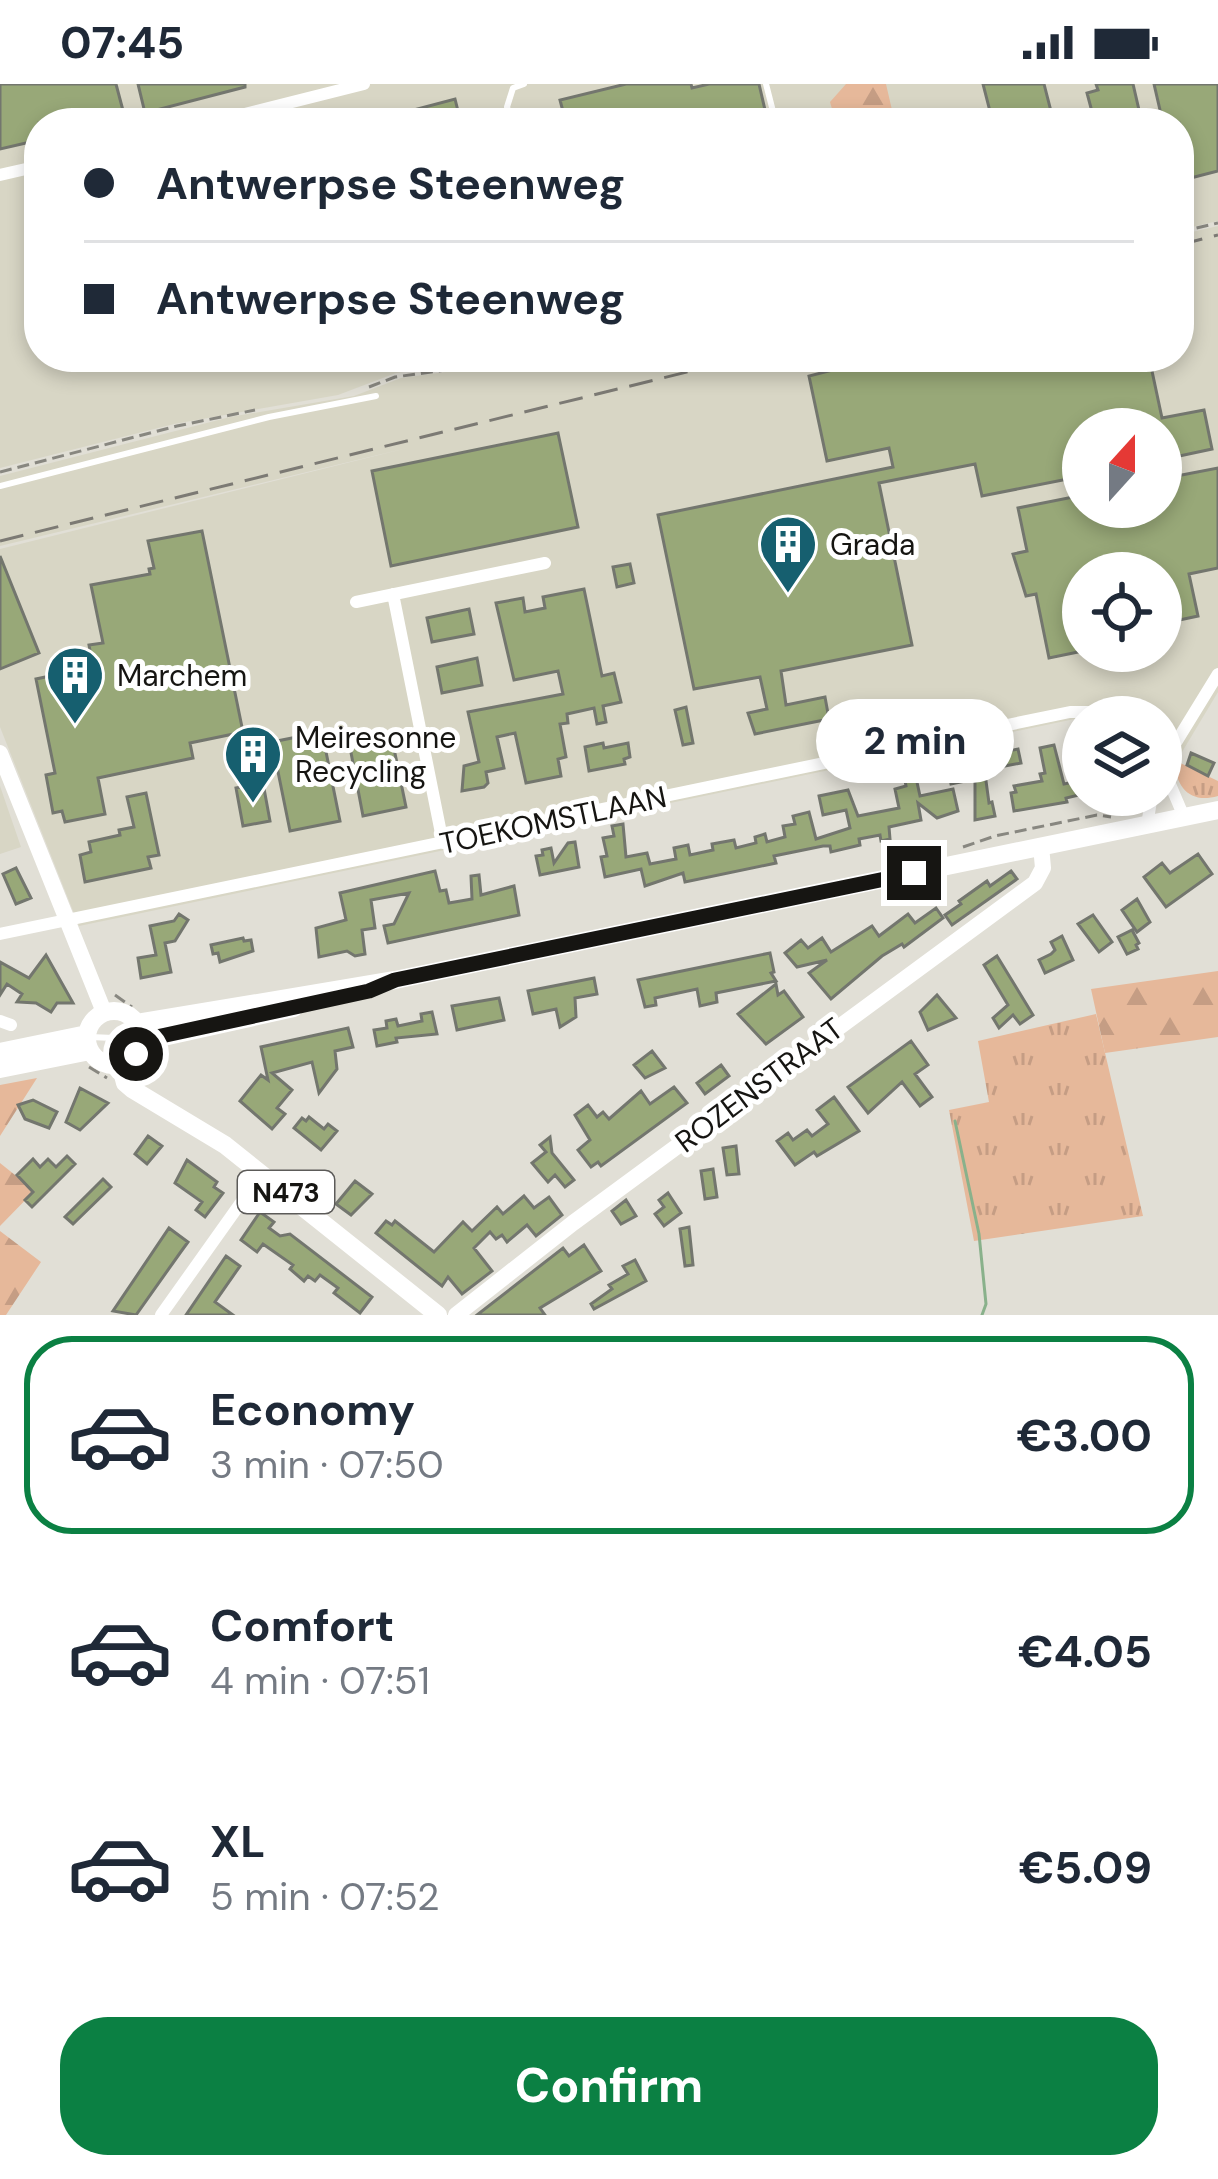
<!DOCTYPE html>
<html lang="en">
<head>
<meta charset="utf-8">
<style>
  body { margin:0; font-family:"DM Sans",sans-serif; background:#f2f2f3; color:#1f2937; height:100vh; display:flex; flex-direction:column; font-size:45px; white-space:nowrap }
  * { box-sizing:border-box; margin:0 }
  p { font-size:39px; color:#747a83 }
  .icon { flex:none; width:66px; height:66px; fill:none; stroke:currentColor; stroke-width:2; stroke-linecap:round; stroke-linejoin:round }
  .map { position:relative; height:1231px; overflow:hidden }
  .details { display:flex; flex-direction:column; background:#fff; flex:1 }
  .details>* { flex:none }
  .top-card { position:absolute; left:24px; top:24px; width:1170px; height:264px; border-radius:48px; box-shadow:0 6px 18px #0003; display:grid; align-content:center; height:264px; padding:0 60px; background:#fff }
  .needle { width:78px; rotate:21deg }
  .fabs { position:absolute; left:1062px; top:324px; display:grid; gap:24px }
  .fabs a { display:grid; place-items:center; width:120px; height:120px; border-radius:50%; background:#fff; box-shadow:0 6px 18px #0003; font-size:60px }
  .end { position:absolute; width:54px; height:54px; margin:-27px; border:15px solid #161512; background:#fff; box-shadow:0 0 0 6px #fff }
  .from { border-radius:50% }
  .bubble { position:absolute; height:84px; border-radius:42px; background:#fff; box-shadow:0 6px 18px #0003; font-size:39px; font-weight:700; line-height:84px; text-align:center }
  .top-card b { display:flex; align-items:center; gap:42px; height:114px; font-size:45px }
  .top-card b+b { border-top:3px solid #e0e1e3 }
  .top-card i { width:30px; height:30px; background:#1f2937 }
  ul { padding:21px 0 0; list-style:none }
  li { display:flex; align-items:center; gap:36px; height:198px; margin:0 24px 18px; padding:0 36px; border:6px solid transparent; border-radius:48px }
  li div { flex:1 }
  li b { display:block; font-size:45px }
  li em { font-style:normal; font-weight:700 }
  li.on { border-color:#0b8043 }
  li>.icon { width:108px; height:108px; stroke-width:1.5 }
  .cta { display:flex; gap:24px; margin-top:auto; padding:24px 60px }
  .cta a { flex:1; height:138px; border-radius:48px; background:#0b8043; color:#fff; font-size:48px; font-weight:700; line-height:138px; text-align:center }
  .status { display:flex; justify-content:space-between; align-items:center; height:84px; padding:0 60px; background:#fff; direction:ltr }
  .status svg { height:33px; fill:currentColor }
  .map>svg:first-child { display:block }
  .built { fill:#d8d6c5; fill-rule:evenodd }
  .grass { fill:url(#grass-tufts) }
  .forest { fill:url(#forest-firs) }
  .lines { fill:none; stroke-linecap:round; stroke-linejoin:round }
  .stream { stroke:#89b18b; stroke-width:3 }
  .building { fill:#98a878; stroke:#73766e; stroke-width:3 }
  .path { stroke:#888780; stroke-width:3; stroke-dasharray:12 6; stroke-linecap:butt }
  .lane { stroke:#fff; stroke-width:6 }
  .street { stroke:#fff; stroke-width:12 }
  .secondary { stroke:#fff; stroke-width:16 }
  .primary { stroke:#fff; stroke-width:18 }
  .rail { stroke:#7c7a74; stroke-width:3; stroke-dasharray:24 12; stroke-linecap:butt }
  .route { stroke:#161512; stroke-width:15 }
  .labels { text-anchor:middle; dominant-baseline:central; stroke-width:10; stroke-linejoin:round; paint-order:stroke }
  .shield { fill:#fff; stroke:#5c5b59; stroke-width:3 }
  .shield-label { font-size:27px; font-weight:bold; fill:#161512 }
  .poi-label { font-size:30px; fill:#161512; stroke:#fff; text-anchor:start }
  .street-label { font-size:30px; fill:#161512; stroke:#fff }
</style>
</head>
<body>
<div class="status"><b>07:45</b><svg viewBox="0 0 49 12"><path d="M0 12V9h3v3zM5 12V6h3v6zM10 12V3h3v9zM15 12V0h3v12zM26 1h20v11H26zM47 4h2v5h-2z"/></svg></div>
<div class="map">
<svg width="1218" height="1231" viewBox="0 0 1218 1231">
  <defs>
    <pattern id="grass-tufts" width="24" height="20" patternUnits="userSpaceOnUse" patternTransform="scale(3)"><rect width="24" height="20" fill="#e6b89a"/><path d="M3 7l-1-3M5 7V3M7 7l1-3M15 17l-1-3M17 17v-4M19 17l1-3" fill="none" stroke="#c59d84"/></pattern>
    <pattern id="forest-firs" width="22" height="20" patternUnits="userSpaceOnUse" patternTransform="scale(3)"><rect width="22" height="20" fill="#e6b89a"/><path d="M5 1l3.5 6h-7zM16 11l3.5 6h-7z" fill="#c59d84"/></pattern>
  </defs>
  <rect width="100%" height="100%" fill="#e1dfd6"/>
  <path class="built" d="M0,0H1218V137L1179,146V39H39V273H521L396,289L338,311L174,340L0,384Z
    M1218,142V608L1176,678L1161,665V633L1089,632L79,842L0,643V465L411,363L0,462V392L230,333L354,312L401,294L555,273H1179V151ZM1083,345H1161V423H1083ZM1083,489H1161V567H1083Z
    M0,702L21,763L0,770Z"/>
  <path class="grass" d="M1174,676L1218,697V712C1190,720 1176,704 1174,676Z
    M1096,930L1143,1132L974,1157L949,1026L989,1018L978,957Z"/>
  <path class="forest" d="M846,0H886L895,39H836L830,18Z
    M1218,887V953L1105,969L1091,905Z
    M37,994L0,1052V1001Z
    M0,1079L25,1099L43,1098L0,1142Z
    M0,1147L41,1178L6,1231H0Z"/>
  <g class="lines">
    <path class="stream" d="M955,1037L979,1150L986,1220L982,1231"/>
  </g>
  <path class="building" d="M0,0H116L125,34L104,39H39V56L0,65Z
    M138,0H245V3L145,29Z
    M626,0H691L692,4L709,0H759L768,39H566L560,16Z
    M983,0H1044L1054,39H993Z
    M1096,0H1133L1142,39H1095L1087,9L1098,6Z
    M1154,0H1218V87L1179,97V39H1163Z
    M455,15L461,39H376V36Z
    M883,273H1149L1162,334L1204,326L1212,365L1161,376V345H1083V392L982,412L975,380L879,399L912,561L781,587L786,621L825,613L829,635L755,650L748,629L767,625L760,593L694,605L658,431L893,383L889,364L827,377L809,292Z
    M558,349L578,443L391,482L372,387Z
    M1218,384V484L1189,490L1198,532L1161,540V489H1083V567L1049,574L1036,510L1026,512L1013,470L1027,467L1018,424L1083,411V423H1161V395Z
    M202,447L243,648L190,659L193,674L98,694L105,730L65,738L62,727L53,729L46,691L55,689L36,595L93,583L89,561L103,559L91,501L150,490L149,485L154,484L148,457Z
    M0,472L39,569L0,585Z
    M630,480L634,499L617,503L613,483Z
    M584,505L602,592L614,589L621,618L603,622L606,638L597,640L594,624L567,630L568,639L560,640L566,673L558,675L561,692L526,699L515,649L497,653L504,684L486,688L488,699L484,703L462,707L464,682L479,678L468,628L563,610L558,587L514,596L496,519L523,514L525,528L545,524L543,513Z
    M469,525L474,550L432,558L427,534Z
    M477,574L482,601L442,609L437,583Z
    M686,623L693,659L683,661L675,626Z
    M322,648L340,737L290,747L272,658Z
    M391,650L406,723L363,732L349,658Z
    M1002,657L1004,668L1018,665L1021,679L1005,682L1003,674L992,676L989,659Z
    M603,659L604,664L628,659L630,673L624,675L625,680L589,687L585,663Z
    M1054,661L1064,700L1083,696V710L1066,714L1067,718L1014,727L1011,709L1016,708L1014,702L1042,697L1040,690L1045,689L1040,664Z
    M1191,669L1214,679L1208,692L1187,681Z
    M983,675L989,719L992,718L995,732L975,736V695L951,700L948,683Z
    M915,689L920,712L953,705L958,727L937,734L918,719L921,736L889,743L890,755L881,757L880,751L859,755L860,761L831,768L830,762H823L774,772L776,779L685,798L683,789L645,802L641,785L605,793L601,773L607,772L603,754L614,752L612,742L623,740L626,773L647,769L650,780L676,775L674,764L688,761L690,771L713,766L712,760L734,756L736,764L756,759L755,753L765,750L767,758L785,753L783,742L795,740L793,732L809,728L816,755L850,744L846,726L823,731L819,712L848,706L858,732L899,724L895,705L906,702L904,691Z
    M263,699L270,737L243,742L236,704Z
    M146,709L159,771L148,773L151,784L85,798L80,771L91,768L89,758L120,751L119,746L134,743L127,713Z
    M575,758L579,783L540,791L536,772L543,771L542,766L551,764L554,779L568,759Z
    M1198,770L1212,790L1166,823L1144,793L1162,779L1170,789Z
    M16,784L31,814L16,820L3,790Z
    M435,787L440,807L446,806L449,819L472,815L471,792L479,791L481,811L514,802L519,831L388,859L384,842L394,840L409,809L371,816L375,844L362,846L365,870L355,872L347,867L319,873L316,844L346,836L340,809Z
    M1011,787L1017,795L952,841L945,831L961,820L959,817L987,797L990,802Z
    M1137,815L1150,838L1137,848L1122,826Z
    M936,824L943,834L904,863L902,860L882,872L831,915L809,889L827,876L797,883L785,869L801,856L808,864L822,854L831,868L872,842L879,852L908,830L915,839Z
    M179,830L188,836L175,857L165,859L171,888L141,894L138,874L156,871L150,842L174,837Z
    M1093,831L1112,858L1099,868L1078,840Z
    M1132,846L1139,859L1136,861L1138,865L1127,870L1118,853Z
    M1062,852L1073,876L1045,889L1039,876L1051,870L1055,866L1051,858Z
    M243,854L244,857L251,856L253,867L220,878L218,869L213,870L211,861Z
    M770,869L774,888L771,889L776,897L716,909L717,918L700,922L697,905L655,914L656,921L645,923L638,896Z
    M46,871L73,919H57L51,928L36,919L17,918L22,910L7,900L0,911V878L29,894Z
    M997,872L1033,931L1020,940L1013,931L999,944L993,934L1008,921L984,881Z
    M594,894L597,910L575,914L576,933L560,943L556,925L533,930L528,907Z
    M776,900L778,911L784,907L803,933L766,960L738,930Z
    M937,911L956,934L928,946L920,928Z
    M499,914L504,936L457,946L452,922Z
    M432,928L437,950L396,954L397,958L377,962L374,946L387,944L386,937L396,935L398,942L422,937L421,930Z
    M348,944L353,963L335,967L337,985L319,1009L312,978L272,989L292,1006L277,1024L285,1030L272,1045L240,1017L261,991L268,996L261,963Z
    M911,957L928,981L915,990L932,1013L920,1022L902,998L868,1029L848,1003Z
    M652,967L665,984L645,994L634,981Z
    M721,981L729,992L705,1010L697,999Z
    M674,1003L687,1019L601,1082L598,1078L591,1083L578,1066L590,1056L575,1031L588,1021L597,1033L603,1028L609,1035L641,1007L650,1020Z
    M80,1004L108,1019L80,1046L66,1038Z
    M834,1013L859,1047L817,1072L814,1068L795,1081L777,1057L788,1049L793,1056L807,1046L812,1052L828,1040L817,1026Z
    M33,1016L57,1028L49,1044L25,1035L18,1021Z
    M309,1033L324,1045L328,1040L337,1047L321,1066L294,1044L302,1034L306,1037Z
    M148,1052L162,1062L147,1080L135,1070Z
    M550,1053L552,1069L574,1096L565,1103L555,1091L548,1098L532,1079L546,1068L540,1061Z
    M736,1062L739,1090L727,1091L723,1064Z
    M67,1072L75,1080L32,1123L25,1116L33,1108L17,1091L33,1075L40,1083L48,1075L56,1083Z
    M187,1076L217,1098L214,1103L223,1109L205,1133L196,1126L202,1118L175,1099Z
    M713,1085L717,1113L705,1115L701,1087Z
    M103,1095L111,1103L73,1140L65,1133Z
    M355,1097L372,1110L351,1131L336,1120Z
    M668,1109L681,1129L664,1142L655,1130L664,1123L659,1116Z
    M524,1112L534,1124L549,1113L562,1131L536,1152L527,1141L507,1158L502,1151L496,1155L490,1148L474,1164L492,1187L462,1210L448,1193L442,1202L376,1149L386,1137L392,1141L395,1137L434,1168L463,1138L472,1147L497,1123L503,1130Z
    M626,1116L636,1132L621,1140L612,1127Z
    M260,1128L274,1138L269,1144L280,1152L290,1150L372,1213L360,1229L334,1209L338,1204L320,1191L315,1197L308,1192L304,1197L290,1185L293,1181L263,1160L257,1168L241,1156Z
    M689,1143L693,1181L685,1182L680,1145Z
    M169,1144L188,1158L180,1169L136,1231L113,1227Z
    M584,1161L601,1187L540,1224L545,1231H477L563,1164L569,1172Z
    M226,1172L240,1182L215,1218L233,1231H186Z
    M635,1176L646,1197L594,1225L591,1220L612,1205L609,1201L628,1190L623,1182Z"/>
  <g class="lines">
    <path class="path" d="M1179,148L1218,139
      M369,303L395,293L539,273
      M0,388L177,342L255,326
      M963,763L995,752L1097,731L1111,733
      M115,911L132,923
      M89,983L107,994"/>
    <path class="lane" d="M766,0L776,39
      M512,39L507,23L513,4L524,0
      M0,402L269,333L376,312
      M90,953L137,955"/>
    <path class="street" d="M209,39L364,0
      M0,91L39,82
      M393,510L443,759
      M356,518L545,479
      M1161,676L1167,673L1218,590
      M1161,679L1184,733
      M1147,741L1152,711
      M0,850L1070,628H1092L1105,633
      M0,937L11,941
      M161,1231L262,1089"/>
    <path class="secondary" d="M0,669L104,928
      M456,1231L573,1139L1035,799L1043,784L1041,762"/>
    <path class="primary" d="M87 954a27 27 0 1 1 54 0a27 27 0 1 1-54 0Z
      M137,939L395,896L1218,726
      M141,958L294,924
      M0,968L87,950
      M120,980L125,999L132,1005L225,1061L438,1231
      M0,985L90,967"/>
    <path class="rail" d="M1179,161L1218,151
      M0,457L748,273"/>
  </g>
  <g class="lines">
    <path class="route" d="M136,970L141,958L152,954L369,907L395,896L914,789"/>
  </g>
  <defs>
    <g id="building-pin" transform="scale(3)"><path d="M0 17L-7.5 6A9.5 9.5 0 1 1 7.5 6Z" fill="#165f6f" stroke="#fff"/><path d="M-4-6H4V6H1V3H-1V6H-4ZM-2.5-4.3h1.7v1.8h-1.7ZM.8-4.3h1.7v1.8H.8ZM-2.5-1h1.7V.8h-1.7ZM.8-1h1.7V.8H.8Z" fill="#fff"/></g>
  </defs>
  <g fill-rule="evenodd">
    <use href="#building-pin" x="788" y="460"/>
    <use href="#building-pin" x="75" y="591"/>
    <use href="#building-pin" x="253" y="670"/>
  </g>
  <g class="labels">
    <rect class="shield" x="238" y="1087" width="96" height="42" rx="9"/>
    <g class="shield-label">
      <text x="286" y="1108">N473</text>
    </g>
    <g class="poi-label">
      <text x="830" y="460">Grada</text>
      <text x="117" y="591">Marchem</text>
      <text x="295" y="653">Meiresonne<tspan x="295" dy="34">Recycling</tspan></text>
    </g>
    <g class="street-label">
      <text transform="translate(553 736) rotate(-12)">TOEKOMSTLAAN</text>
      <text transform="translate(759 1001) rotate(-37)">ROZENSTRAAT</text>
    </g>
  </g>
</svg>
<div class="fabs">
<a><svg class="needle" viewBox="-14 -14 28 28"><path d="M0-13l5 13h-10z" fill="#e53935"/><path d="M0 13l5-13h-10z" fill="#747a83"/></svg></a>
<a><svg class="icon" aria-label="locate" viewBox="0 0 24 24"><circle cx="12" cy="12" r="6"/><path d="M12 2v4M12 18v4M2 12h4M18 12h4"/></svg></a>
<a><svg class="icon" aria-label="layers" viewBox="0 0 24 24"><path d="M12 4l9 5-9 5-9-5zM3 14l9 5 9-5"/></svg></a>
</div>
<i class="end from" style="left:136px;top:970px"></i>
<i class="end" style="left:914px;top:789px"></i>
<div class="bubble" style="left:816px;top:615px;width:198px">2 min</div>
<div class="top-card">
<b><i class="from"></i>Antwerpse Steenweg</b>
<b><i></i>Antwerpse Steenweg</b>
</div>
</div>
<section class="details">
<ul>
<li class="on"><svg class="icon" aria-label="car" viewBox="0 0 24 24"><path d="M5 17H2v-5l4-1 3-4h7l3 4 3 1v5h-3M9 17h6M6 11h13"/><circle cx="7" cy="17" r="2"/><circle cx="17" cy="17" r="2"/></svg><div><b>Economy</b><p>3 min · 07:50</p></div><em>€3.00</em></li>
<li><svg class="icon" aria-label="car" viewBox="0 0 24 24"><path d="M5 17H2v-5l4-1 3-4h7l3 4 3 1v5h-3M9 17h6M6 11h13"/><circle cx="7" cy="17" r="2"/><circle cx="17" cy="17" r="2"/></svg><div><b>Comfort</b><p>4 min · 07:51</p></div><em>€4.05</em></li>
<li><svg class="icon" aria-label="car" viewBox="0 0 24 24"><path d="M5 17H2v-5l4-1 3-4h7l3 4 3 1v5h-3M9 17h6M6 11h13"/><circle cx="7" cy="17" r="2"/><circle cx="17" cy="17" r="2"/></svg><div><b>XL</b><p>5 min · 07:52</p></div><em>€5.09</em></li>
</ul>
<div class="cta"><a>Confirm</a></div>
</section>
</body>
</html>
